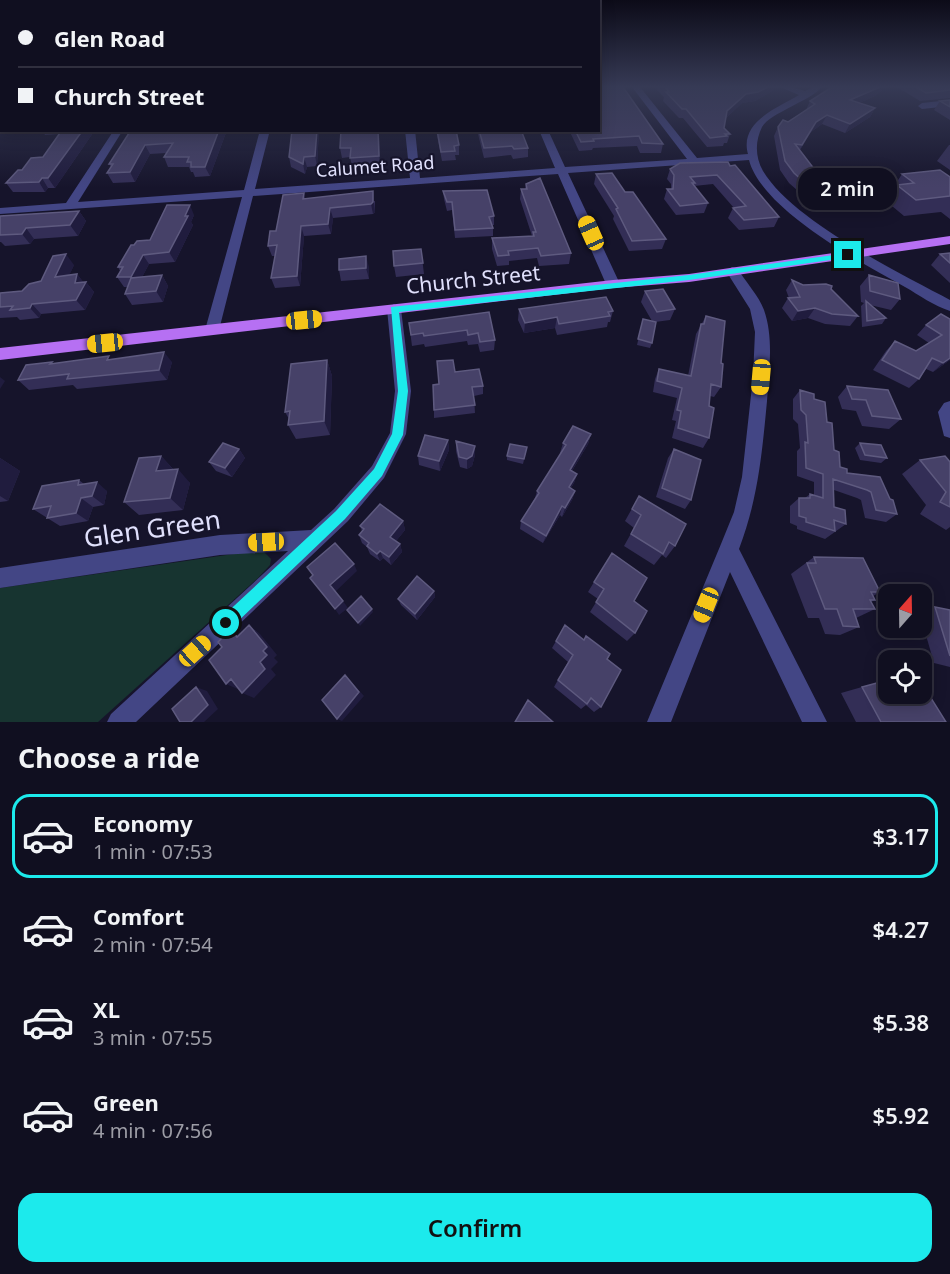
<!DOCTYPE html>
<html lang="en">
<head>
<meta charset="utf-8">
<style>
  body { margin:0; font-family:"Noto Sans",sans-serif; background:#1e1d2d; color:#f1f3f6; height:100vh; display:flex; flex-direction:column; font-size:22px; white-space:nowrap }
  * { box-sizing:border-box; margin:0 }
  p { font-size:20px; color:#9c9ca5 }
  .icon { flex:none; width:33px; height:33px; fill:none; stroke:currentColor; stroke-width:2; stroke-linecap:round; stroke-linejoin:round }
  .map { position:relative; height:722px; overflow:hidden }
  .drawer { display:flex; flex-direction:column; background:#100f20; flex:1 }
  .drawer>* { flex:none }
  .top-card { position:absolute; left:0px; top:0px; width:600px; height:132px; box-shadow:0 3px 15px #0003,0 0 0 2px #302f3e; display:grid; align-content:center; height:132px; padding:0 18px; background:#100f20 }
  .needle { width:39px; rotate:20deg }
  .fabs { position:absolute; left:878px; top:584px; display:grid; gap:12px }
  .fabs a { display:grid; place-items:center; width:54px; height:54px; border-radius:12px; background:#100f20; box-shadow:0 3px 15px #0003,0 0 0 2px #302f3e; font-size:30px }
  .end { position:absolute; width:27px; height:27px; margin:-14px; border:8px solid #1ceaec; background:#111; box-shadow:0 0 0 3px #111 }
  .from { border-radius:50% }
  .bubble { position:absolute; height:42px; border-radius:18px; background:#100f20; box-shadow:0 3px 15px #0003,0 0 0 2px #302f3e; font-size:20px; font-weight:600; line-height:42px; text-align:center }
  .car { position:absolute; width:18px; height:36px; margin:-18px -9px; border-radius:8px; box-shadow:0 0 4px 2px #0007; background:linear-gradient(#f5c518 24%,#345 0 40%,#f5c518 0 76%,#345 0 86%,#f5c518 0) }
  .top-card b { display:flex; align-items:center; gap:21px; height:57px; font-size:22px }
  .top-card b+b { border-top:2px solid #302f3e }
  .top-card i { width:15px; height:15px; background:#f1f3f6 }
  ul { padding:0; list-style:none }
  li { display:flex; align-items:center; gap:18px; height:84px; margin:0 12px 9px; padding:0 6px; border:3px solid transparent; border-radius:18px }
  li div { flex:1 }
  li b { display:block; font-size:22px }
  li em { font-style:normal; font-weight:600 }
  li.active { border-color:#1ceaec }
  li>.icon { width:54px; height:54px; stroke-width:1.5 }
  h2 { padding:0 18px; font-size:27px; line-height:72px }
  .action { display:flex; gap:12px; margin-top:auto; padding:12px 18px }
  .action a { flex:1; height:69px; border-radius:18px; background:#1ceaec; color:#111; font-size:24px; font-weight:600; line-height:69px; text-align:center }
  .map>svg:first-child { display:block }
  .green { fill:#173430 }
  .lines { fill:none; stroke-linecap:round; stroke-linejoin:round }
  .minor { fill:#434685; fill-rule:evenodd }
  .major { fill:#b670f3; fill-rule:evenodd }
  .highway { fill:#f265b5; fill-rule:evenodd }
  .wall { fill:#332e56 }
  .shaded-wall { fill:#201c3e }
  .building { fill:#464168; stroke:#5e5a7f; stroke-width:1.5 }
  .route { fill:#1ceaec }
  .labels { text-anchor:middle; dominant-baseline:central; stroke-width:4.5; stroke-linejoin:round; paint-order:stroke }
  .far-street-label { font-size:18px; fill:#e0e0fc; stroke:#16142b }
  .street-label { font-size:21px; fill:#e0e0fc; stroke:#16142b }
  .near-street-label { font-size:26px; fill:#e0e0fc; stroke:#16142b }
</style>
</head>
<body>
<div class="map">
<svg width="950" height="722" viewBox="0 0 950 722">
  <rect width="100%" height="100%" fill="#16142b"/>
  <path class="green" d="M262,550L271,559L270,565L258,578L98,722H0V588Z"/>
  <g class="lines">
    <path class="minor" d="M632,87H640L697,158L748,154C739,122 777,108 799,95L780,87H791L805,91L813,87H822C810,101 770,113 762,127C755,141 755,157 763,171C793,221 898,272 950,300V311C934,306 919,295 905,287C862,263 762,210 749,160L568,173L620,284L613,288L606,284L558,174L253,196L219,330L212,335L205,330L242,197L0,214V208L66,203L114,130H123L78,202L244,190L260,130H270L255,189L410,178L405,130H415L420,178L555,168L539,130H548L565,167L687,159Z
      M950,100V106L922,109L918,106L922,103Z
      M732,267L737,268C745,281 759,296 764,310C774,338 769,372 767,401C762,454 758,499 739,549L827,722H802L730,572L671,722H647L721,544L734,512L742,477L753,377L755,332L750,309L726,271Z
      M394,304L401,309L411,391L406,434L384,478L348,521L136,722H107L111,714L288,551L220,555L0,588V568L220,535L311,530L334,509L372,466L390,433L395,391L387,309Z
      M950,401V438L944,436L938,412L944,403Z"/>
    <path class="major" d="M950,236V244L689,282L613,288L0,360V348L613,280L689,274Z"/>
    <path class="highway" d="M0,87H2L0,95Z"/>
  </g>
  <path class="wall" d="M598,87L663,144L661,153H640L637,146L593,148L592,150L579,151L569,130H598Z
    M654,87H779L755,101L742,103L726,118L724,128L730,134L727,143H724L723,146L707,147L683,118H679L663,101L664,97Z
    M832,87H886L875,96L859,103L875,108L870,117L845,133L822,124L811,132L800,150L818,174L861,185L855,195L807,199L789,183L780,170L774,136L778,127L806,110L810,101Z
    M897,87H950V98L920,101Z
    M950,100V120L934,110L940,101Z
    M42,130H95L55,188H48L45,192H13L6,183L22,170L43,157L59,134L45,135Z
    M227,130L210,176L195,177L193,172H191L189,167H168L164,157L166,153L150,154L135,182L113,183L107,173L111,167L109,164L128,137Z
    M319,130L317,166L307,167L305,174L291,167L289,157Z
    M341,130H379L380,165L352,167L350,157L342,158L340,148Z
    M436,130H456L459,145V155H455L456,160L442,161Z
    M477,130H521L528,148V157L513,159L511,155L484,158Z
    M949,145H950V170L937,161Z
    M728,162L779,217L774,227L739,230L728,218L733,208H734L713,184L694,186L708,203L704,213L676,215L664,199L667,189H671V184L667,179L670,169Z
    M596,174L625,192L666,239L662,249L629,251L613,219L614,216L594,184Z
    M902,174L950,177V219L941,212L904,216L886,201L892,192L891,191Z
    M526,184L571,253L569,264L539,266L537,258L509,261V265L497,266L492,249V238L532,236L520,199L521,189H525Z
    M443,191L494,216V225H492L493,228V236L455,238L452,210L447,211L444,199Z
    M304,193L305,199L375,201V212L373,214L333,218L331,234L304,236L300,286L275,288L271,278L275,256H272L268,246L276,231Z
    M79,211L86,221L78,236L34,239L30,244L5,246L1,242H0V216Z
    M194,215L191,222L193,225L175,262L149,264L142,277L162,275L168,286L163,302L132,305L125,294L128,287H124L117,277L120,271L118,267L134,245L150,240Z
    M421,249L424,274L396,277L394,266Z
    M950,253V283L931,265L940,254Z
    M74,265L69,275L77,274L83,282H86L94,292L85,310L41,314L39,318L20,320L17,317L0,318V293L22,291Z
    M369,267V279L341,281L339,270Z
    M869,275L900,299L891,310L870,305L886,318L882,324L862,327L861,306L864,303L861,302L860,286Z
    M792,280L803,285L831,289L858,316L850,326L825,324L808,318L792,321L782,308L788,298H789L786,290Z
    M645,291L675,309L670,320L655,322L652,343L650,348L637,345L643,319L652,321L641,302Z
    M519,309L613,311L610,322H608L607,327L557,335L555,328L524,333L518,320Z
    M489,312L495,340L494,350L480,352L478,344L468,345L467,341L425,347L424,344L412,346L409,323Z
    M706,316L721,363V387L714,397L710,396L709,406V438L703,448L672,438L676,421L672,420L677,398L653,392L655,379L659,369L688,376L696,334Z
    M950,319V360L933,372L926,369L919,379L909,388L873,370L886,351L895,341L916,351L929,343L917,335L926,325Z
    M112,360L172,362L167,380L77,389L73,385L29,390L18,380L52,362L54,364Z
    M327,360L332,376L330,435L296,439L288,425L289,419L285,412Z
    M455,372L483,386V394L474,396L475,413L434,418V410L439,384Z
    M847,386L901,419L889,429L862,426L856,411L842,409L838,397Z
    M800,390L814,399L827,422L834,450L840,467L847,473L890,499L897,514L886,522L865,518L861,500L857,498L834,490V507L846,524L825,539L797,529V526L790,523V506L799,498H805L810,494L814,495V482L797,476V451L800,448L798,424L793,419V399Z
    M591,434L588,444L572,471L577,474L574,483L571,488L575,491L572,500L562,517L560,515L543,543L520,529L521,521L535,498L537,491L561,453H560L563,443Z
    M448,440L449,450L440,471L419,465L418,456Z
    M456,441L475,455L472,466L467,469L460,467L456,451Z
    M860,443L887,458L881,463L860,460L855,448Z
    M527,447L523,464L507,460V456Z
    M239,449L245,458L232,477L216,471L209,462Z
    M674,449L691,500L685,509L656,497L668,458Z
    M161,456L174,470L190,483L183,510L139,515L124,502Z
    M0,458L20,471L8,501L0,502Z
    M920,460L950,462V527L946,530L920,514L926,505L902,474Z
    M79,480L84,484L107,491L104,505L93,507L88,521L60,526L33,509Z
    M639,496L675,546L666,558L662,555L654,565L624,546L634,528L625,521Z
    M403,521L405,530L396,541L400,544L402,552L391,565L383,558L380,561L370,554L367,547L362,543L359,535L362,531L360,526Z
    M814,557L880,592L873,596L875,600L871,602L875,609L856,618L859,627L840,635L825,634L819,618H808L791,574Z
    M594,582L634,601L635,633L627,641L590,612L598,599L588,592Z
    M434,591L435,597L417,620L401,605L398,599Z
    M935,607L950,610V667L934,663L921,618V612Z
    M556,641L607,659L601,707L594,712L586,705L581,709L554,687L568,662L552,648Z
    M862,687L946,722H856L841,693Z"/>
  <path class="shaded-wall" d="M768,87H779L755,101L742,103L724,120L727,111L746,94Z
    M880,87H886L875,96L846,109L850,100Z
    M875,108L870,117L845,133L850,124Z
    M827,115L822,124L811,132L797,155L816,122Z
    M83,130H95L55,188L48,178Z
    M219,130H227L210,176L205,167Z
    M317,130H319L317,166L315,156Z
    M378,130H379L380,165L379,156Z
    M145,145L150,154L135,182L130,172Z
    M304,157L307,167L305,174L303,164Z
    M42,178L48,188L45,192L39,182Z
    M373,191L375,212L373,214L371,204Z
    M190,205L194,215L191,222L193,225L175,262L169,252Z
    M330,208L333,218L331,234L328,224Z
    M79,211L86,221L78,236L70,225Z
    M301,226L304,236L300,286L297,276Z
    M26,228L34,239L30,244L22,234Z
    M66,254L74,265L64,287L55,277Z
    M143,255L149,264L137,287L131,277Z
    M366,256L369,267V279L366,268Z
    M77,274L85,284L86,282L94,292L85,310L76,300L75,283Z
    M162,275L168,286L163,302L156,291Z
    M32,304L41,314L39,318L30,308Z
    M815,308L808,318L792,321L798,311Z
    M557,317L555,328L524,333L525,323Z
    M164,352L172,362L167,380L159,370Z
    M950,358V360L933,372L943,363Z
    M327,360L332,376L330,435L324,421Z
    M0,377L5,381L0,389Z
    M591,434L588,444L567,479L570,470Z
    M448,440L449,450L440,471L439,461Z
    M475,446V455L472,466L467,469V459Z
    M239,449L245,458L232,477L225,468Z
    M161,456L174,470L156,471Z
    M0,459V458L20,471L8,501L0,496Z
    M178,469L190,483L183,510L170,498Z
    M577,474L574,483L566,496L569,487Z
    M97,482L107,491L104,505L92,496Z
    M575,491L572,500L562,517L565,508Z
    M81,498L93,507L88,521L76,513Z
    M562,506L560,515L543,543L546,536Z
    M403,521L405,530L393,545L390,537Z
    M400,544L402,552L391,565L389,557Z
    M380,551L383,558L380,561L377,554Z
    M354,564L357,571L335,592L330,585Z
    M434,591L435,597L417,620L415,614Z
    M343,601L348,608L339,615L335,609Z
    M372,609L373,612L360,626L358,623Z
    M249,625L260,634L277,655L274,658L278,662L271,669L276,675L254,698L242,693L260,662L263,651Z
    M345,675L364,696L342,721L337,719Z
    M231,679L240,690L226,684Z
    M196,687L207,691L218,709L204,722H191Z"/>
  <path class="building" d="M598,87H623L663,144L642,143L639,136L593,139L594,141L581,142L575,130H598Z
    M665,87H768L758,92L746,94L727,111L724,128L730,134H725L727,136L710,138L686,109H682L666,92H669Z
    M832,87H880L850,100L875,108L850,124L827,115L816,122L802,145L795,144L818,174L846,172L861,185L813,190L794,173L785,161L778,127L783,120L788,122L815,104L810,101Z
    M916,87H950V90L926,93Z
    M950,100V107L940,101Z
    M62,130H83L48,178H42L39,182L6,183L18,170H22L31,158L43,157Z
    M131,130H219L205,167H191V162H187L189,157H164L173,143L145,145L130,172L107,173L113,164H109Z
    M292,130H317L315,156L304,157L303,164L289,157Z
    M341,130H378L379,156L350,158L351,148H340Z
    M437,130H456L459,145L454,146L455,151L441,152Z
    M479,130H521L528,148L514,149L512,146L484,148Z
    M728,162L730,166L735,165L779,217L744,220L733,208L746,206L717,175L690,177L695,183H692L708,203L680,206L667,189H673L674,175L670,169L680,163Z
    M940,170L950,177V196L916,200L897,185L914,183L902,174Z
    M612,173L625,192H633L666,239L632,241L616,209L618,208L596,174Z
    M540,178L571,253L541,256L538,248L508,251L509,255L498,256L492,238L534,236L533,232H536L521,189H527L526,184Z
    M487,190L494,216L489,217L493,228L455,230L452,202H447L443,191Z
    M373,191V202L371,204L330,208L328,224L301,226L297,276L271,278L277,245L268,246L270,231H276L283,195L304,193L303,199Z
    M167,205H190L185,216H188L169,252L143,255L131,277H117L123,267H118L131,245H134L137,241L150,240Z
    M79,211L70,225L26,228L22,234L0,235V216Z
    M421,249L423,263L394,266L393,251Z
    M950,253V263L940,254Z
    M66,254L55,277L77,274L75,283L86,282L76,300L32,304L30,308L10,310L13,306L0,307V293L22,291L29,284L41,281L53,256Z
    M366,256V268L339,270V259Z
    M162,275L156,291L125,294L131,278Z
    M869,275L898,283L900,299L870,291Z
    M792,280L803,285L826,284L832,286L831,289L858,316L832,314L815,308L798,311L788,298L800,297Z
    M663,289L675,309L657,312L645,291Z
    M606,297L613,311L608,312L610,316L559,324L557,317L525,323L519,309Z
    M866,301L886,318L867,321Z
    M489,312L495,340L480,342L478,333L468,335L467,330L424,336L423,333L411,335L409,323Z
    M941,314L950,319V358L943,363L932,358L919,379L882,360L895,341L916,351L942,335L926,325Z
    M706,316L725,321L721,363L723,364L721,387L711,384L709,406L714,408L709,438L678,428L681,411L677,410L682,388L657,381L659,369L691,376L701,324H704Z
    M643,319L656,322L652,343L638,339Z
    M164,352L159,370L67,379L69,374L18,380L26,365L52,362L50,364L109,356L107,360Z
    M327,360L324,421L288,425L290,411L285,412L291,364Z
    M453,360L455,372L479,369L483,386L472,387L475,405L434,410L433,385L439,384L437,361Z
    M847,386L888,390L901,419L872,416L866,400L852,399Z
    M800,390L814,394V399L825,402L827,422L832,423L834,450L839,452L840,467L847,469V473L880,477L890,499L893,500L897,514L876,510L871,492L867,490L833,479L834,507L845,510L846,524L834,520L835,531L806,522V518L799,516V498H810V494L823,498V474L806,468L805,442L808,443L806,415L801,410Z
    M573,426L591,434L570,470L577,474L569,487L575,491L565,508L562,506L546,536L521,521L539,493L537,491L566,445L563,443Z
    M425,435L448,440L439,461L418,456Z
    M456,441L475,446L472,456L467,459L459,457Z
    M223,443L239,449L225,468L209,462Z
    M860,443L881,445L887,458L865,455Z
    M510,444L527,447L524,459L507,456Z
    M674,449L701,460L691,500L662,488Z
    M161,456L156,471L178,469L170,498L124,502L139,458Z
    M945,456L950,462V507L940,502L946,492L920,460Z
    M79,480L78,485L97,482L92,496L81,498L76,513L47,518L51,506L33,509L42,486Z
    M639,496L686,524L675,546L669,542L663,554L631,534L641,515L632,509Z
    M380,504L403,521L390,537L400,544L389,557L380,551L377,554L367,546L369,543L359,535L364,529L360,526Z
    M335,543L354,564L330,585L343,601L335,609L310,578L313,575L307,567Z
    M612,553L647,578L634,601L647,611L635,633L596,602L604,589L594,582Z
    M814,557L863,558L880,592H871L875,600H870L875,609H853L859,627L843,626L837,609H825L807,563H816Z
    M417,576L434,591L415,614L398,599Z
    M361,596L372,609L358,623L347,610Z
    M935,607L950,610V656Z
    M249,625L267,647L263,651L267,655L260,662L265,669L242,693L231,679L226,684L209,660L222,647L218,642L231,629L237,637Z
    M565,625L584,640L586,636L610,654L607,659L621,670L601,707L591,698L587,704L558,680L573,655L556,641Z
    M345,675L359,692L337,719L322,700Z
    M888,680V693H921V682L946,722H881L862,687Z
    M196,687L208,705L191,722H180L172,709Z
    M528,700L553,722H515Z"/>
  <linearGradient id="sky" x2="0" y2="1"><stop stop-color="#0c0b18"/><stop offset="0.46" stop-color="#363a55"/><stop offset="1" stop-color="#363a55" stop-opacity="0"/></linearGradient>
  <rect width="950" height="188" fill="url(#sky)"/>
  <path class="route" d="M848,253H851V257L689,280L399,312L408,391L403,435L382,476L345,519L231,628L226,630L221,628L219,623L221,618L336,511L374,469L392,434L398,391L391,307L689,275Z"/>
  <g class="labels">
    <g class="far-street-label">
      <text transform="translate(375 166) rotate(-4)">Calumet Road</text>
    </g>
    <g class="street-label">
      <text transform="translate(473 279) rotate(-6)">Church Street</text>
    </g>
    <g class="near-street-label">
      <text transform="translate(152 528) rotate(-8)">Glen Green</text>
    </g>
  </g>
</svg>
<div class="fabs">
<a><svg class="needle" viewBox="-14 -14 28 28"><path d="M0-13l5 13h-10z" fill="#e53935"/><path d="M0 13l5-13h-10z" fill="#9c9ca5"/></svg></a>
<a><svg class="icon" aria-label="locate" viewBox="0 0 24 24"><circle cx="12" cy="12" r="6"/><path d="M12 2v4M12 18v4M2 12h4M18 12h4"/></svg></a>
</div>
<i class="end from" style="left:226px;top:623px"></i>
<i class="end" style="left:848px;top:255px"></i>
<div class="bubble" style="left:798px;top:168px;width:99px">2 min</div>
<i class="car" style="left:591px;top:233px;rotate:336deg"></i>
<i class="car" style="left:304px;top:320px;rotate:84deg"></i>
<i class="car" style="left:105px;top:343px;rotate:264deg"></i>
<i class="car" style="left:761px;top:377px;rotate:185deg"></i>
<i class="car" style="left:266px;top:542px;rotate:267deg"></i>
<i class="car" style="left:706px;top:605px;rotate:202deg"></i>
<i class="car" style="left:195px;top:651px;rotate:48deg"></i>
<div class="top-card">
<b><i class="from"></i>Glen Road</b>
<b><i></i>Church Street</b>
</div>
</div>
<section class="drawer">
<h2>Choose a ride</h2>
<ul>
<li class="active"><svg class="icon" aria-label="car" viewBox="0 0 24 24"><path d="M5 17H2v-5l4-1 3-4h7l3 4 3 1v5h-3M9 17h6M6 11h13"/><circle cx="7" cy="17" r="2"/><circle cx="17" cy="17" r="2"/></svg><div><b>Economy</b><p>1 min · 07:53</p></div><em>$3.17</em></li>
<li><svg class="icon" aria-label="car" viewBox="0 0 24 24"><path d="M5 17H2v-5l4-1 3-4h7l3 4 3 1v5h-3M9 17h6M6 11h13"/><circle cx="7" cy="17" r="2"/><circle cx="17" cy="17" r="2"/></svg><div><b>Comfort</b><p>2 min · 07:54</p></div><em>$4.27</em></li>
<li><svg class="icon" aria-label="car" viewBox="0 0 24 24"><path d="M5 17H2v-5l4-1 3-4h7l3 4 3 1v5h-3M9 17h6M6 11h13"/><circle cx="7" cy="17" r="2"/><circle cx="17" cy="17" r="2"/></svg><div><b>XL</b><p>3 min · 07:55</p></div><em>$5.38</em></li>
<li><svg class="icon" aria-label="car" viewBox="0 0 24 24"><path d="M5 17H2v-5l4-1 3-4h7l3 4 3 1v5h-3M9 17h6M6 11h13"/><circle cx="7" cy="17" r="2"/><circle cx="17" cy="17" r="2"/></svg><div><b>Green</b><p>4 min · 07:56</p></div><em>$5.92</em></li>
</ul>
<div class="action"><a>Confirm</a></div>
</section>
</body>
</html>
